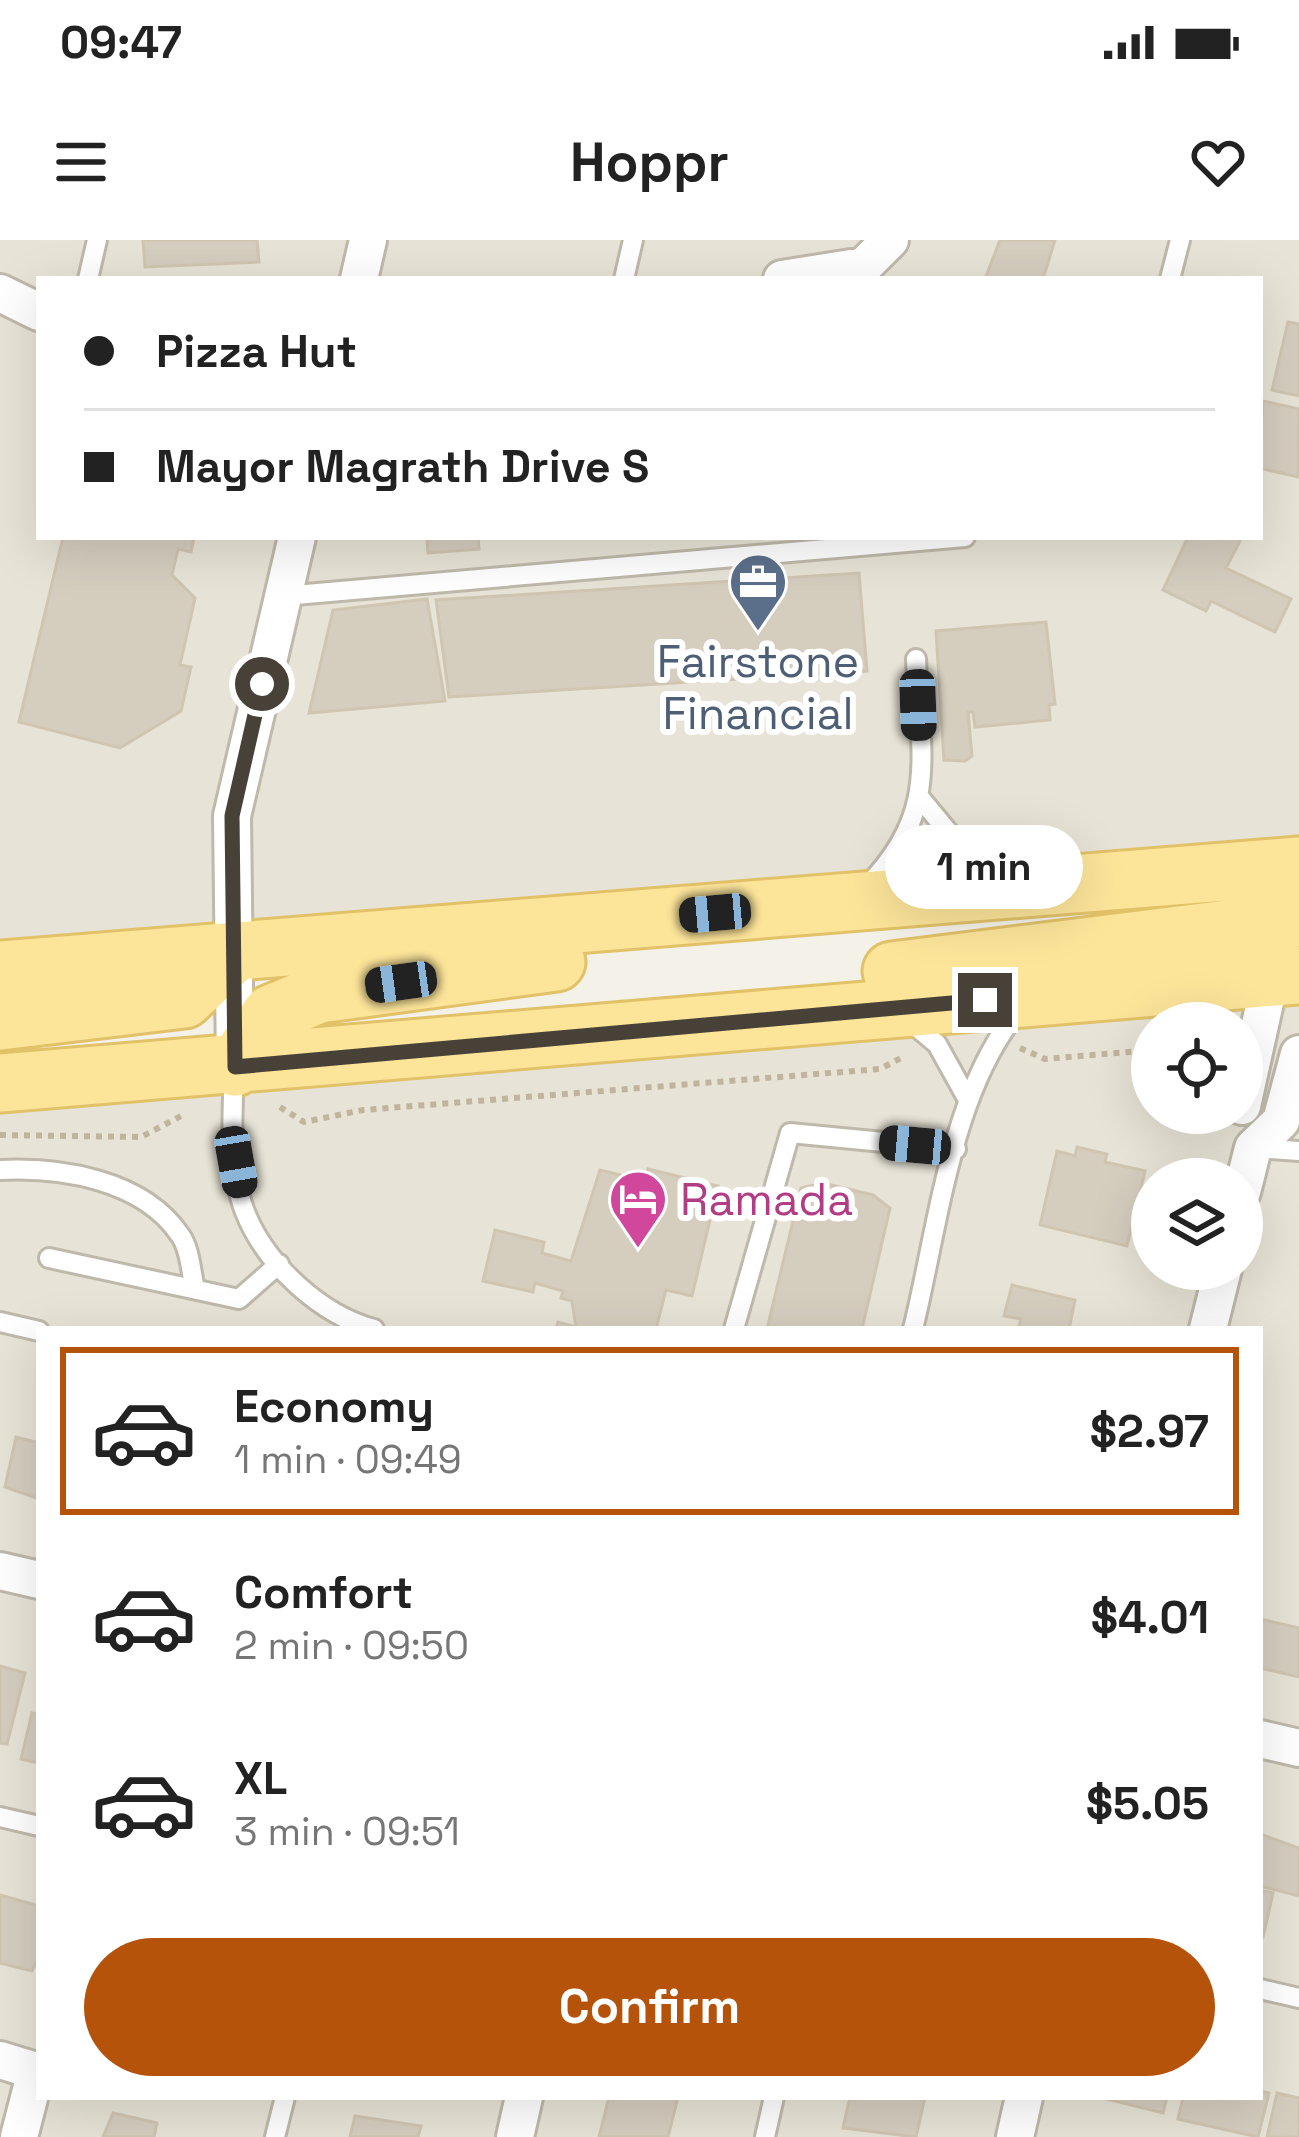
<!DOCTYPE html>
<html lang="en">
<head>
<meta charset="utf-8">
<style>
  body { margin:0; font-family:"Space Grotesk",sans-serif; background:#f6f6f6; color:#222; height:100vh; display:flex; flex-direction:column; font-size:45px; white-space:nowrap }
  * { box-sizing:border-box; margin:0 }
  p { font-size:39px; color:#767676 }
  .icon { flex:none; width:66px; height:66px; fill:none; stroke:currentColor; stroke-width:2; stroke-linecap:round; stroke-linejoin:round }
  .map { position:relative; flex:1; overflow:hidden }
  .side { position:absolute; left:36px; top:1086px; width:1227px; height:774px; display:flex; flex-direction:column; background:#fff; border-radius:0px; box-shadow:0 12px 48px #0002 }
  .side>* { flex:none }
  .top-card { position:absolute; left:36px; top:36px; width:1227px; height:264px; border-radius:0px; box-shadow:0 12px 48px #0002; display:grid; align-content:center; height:264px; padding:0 48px; background:#fff }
  .controls { position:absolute; left:1131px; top:762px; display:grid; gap:24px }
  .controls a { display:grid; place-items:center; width:132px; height:132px; border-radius:50%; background:#fff; box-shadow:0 12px 48px #0002; font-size:60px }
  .end { position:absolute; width:54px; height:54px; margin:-27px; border:15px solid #474137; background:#fff; box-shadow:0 0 0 6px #fff }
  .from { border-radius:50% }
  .bubble { position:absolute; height:84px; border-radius:42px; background:#fff; box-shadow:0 12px 48px #0002; font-size:39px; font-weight:600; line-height:84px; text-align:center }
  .car { position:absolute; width:36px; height:72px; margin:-36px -18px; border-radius:15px; box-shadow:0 0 9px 3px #0007; background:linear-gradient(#222 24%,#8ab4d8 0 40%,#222 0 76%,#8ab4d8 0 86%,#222 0) }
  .top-card b { display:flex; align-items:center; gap:42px; height:114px; font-size:45px }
  .top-card b+b { border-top:3px solid #e0e0e0 }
  .top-card i { width:30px; height:30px; background:#222 }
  ul { padding:21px 0 0; list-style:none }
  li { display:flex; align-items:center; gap:36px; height:168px; margin:0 24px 18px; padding:0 24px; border:6px solid transparent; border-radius:0px }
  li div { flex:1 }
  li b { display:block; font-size:45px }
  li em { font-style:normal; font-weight:600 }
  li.active { border-color:#b45309 }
  li>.icon { width:108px; height:108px; stroke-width:1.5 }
  .cta { display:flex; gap:24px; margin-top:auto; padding:24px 48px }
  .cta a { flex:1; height:138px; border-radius:72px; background:#b45309; color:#fff; font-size:48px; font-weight:600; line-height:138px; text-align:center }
  .status { display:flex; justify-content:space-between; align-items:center; height:84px; padding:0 60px; background:#fff; direction:ltr }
  .status svg { height:33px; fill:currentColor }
  header { display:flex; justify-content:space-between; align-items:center; height:156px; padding:0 48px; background:#fff; font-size:54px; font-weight:600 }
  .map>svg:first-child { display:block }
  .residential { fill:#e7e3d6; fill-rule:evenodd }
  .building { fill:#d5cdbe; stroke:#d0c5b1; stroke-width:3 }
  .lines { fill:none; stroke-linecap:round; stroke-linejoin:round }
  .lane-casing { stroke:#bfb9ab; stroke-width:24 }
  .street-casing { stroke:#bfb9ab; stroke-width:42 }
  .primary-casing { stroke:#e1c269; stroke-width:63 }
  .path { stroke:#c0b59c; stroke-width:6; stroke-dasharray:6 6; stroke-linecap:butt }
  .lane { stroke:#fff; stroke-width:18 }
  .street { stroke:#fff; stroke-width:36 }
  .primary { stroke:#fce499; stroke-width:57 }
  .route { stroke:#474137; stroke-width:15 }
  .labels { text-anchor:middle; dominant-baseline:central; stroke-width:12; stroke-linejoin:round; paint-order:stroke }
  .service-label { font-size:45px; fill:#4e5e75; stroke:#fff }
  .hotel-label { font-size:45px; fill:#b23c85; stroke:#fff; text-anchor:start }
</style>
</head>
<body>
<div class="status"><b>09:47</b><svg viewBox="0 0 49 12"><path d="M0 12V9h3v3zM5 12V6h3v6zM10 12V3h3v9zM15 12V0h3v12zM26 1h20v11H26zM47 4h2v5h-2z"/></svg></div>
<header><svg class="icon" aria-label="menu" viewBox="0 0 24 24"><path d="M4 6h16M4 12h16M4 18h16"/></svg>Hoppr<svg class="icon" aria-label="heart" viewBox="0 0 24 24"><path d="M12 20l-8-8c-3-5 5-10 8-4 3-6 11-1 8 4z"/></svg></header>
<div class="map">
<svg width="1299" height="1897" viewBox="0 0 1299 1897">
  <rect width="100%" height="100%" fill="#f4f1e8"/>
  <path class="residential" d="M0,0H1299V626L0,728ZM39,39H1260V297H39Z
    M1299,734V1897H0V852ZM1152,783H1242V873H1152ZM1152,939H1242V1029H1152ZM39,1089H1260V1857H39Z"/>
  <path class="building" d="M143,0H257L259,22L145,27Z
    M1000,0H1055L1043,39H985Z
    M1288,82L1299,84V156L1272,150Z
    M1263,161L1299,169L1298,237L1260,228Z
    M63,297H194L191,312L178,309L172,335L195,358L180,425L191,427L181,471L120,508L19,482Z
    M427,297H478L479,309L428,313Z
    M1188,297H1242L1226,328L1291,359L1275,392L1211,361L1206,371L1163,350Z
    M859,333L867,431L449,457L436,360Z
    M427,359L445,461L309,473L333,370Z
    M1046,382L1055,464L1049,465L1050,480L975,487L973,472H968L972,516L965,521L944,520L936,391Z
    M1077,907L1107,914L1105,922L1145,931L1127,1006L1040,985L1057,911L1075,916Z
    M648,929L718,946L692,1056L666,1050L656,1089H556L558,1082L576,1087L572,1061L561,1058L563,1051L535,1043L533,1052L483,1041L495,990L544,1002L542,1013L571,1021L600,930L645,941Z
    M823,943L873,955L890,968L862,1089H767L801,948Z
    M1012,1045L1075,1060L1069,1089H1018L1021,1079L1004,1076Z
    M16,1197L39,1203V1259L5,1247Z
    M1260,1379L1299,1388V1437L1260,1428Z
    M0,1426L25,1433L7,1504L0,1503Z
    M32,1473L39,1475V1523L21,1519Z
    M1260,1594L1299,1608V1656L1260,1646Z
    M1260,1650L1273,1653L1263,1697L1260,1696Z
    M0,1655L39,1666V1716L32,1731L0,1723Z
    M1260,1851L1269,1853L1258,1897L1178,1879L1183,1857H1260Z
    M1277,1853L1299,1858V1897H1267Z
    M609,1857H678L668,1897H599Z
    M850,1857H925L916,1897L843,1888Z
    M1099,1857H1167L1163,1873Z
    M113,1873L157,1883L154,1897H103Z
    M355,1876L421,1886L418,1897H350Z"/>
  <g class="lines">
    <g class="lane-casing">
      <path id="lane" d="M88,39L97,0
        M624,39L633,0
        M1170,39L1180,0
        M283,356L965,297
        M921,559L964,611L999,634
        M867,646C940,572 920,514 916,419
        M907,779L937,804L968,860
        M234,832C232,875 229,931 245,972C266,1025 321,1075 374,1089
        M1256,908L1299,911
        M0,930C62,927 143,940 180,995C190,1008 191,1033 195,1049
        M49,1018L239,1059L279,1024
        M0,1082L39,1091
        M734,1089L790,893L956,909
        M913,1089C938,988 951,849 1020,769
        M0,1577L39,1586
        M1260,1749L1299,1758
        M275,1897L285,1857
        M765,1897L774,1857"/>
    </g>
    <g class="street-casing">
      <path id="street" d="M359,39L368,0
        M782,39L864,26L890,0
        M0,53L39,72
        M235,826L232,576L297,297
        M1242,866L1275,717
        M1242,952L1253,908L1281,881L1299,814
        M1208,1089L1223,1029
        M0,1331L39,1340
        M1260,1499L1299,1508
        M0,1820L36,1831L19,1897
        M515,1897L524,1857
        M1015,1897L1024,1857"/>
    </g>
    <g class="primary-casing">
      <path id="primary" d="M0,730L1299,626
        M892,731L1283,682L1299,667
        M0,781L184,759L236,711
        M235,827L271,774L319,754L556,722
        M0,843L1299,735"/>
    </g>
    <path class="path" d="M1020,808L1045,819L1152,810
      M280,867L304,882L363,870L880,829L903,817
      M0,895L141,897L183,875"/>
    <use href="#lane" class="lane"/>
    <use href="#street" class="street"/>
    <use href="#primary" class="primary"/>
  </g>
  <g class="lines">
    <path class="route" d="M262,444L232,576L235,827L985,760"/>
  </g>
  <defs>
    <g id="office-pin" transform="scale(3)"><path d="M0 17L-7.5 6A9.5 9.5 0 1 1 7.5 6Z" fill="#5c6f8a" stroke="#fff"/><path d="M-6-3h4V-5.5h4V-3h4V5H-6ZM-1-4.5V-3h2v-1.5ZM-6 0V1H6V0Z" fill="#fff"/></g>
    <g id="hotel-pin" transform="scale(3)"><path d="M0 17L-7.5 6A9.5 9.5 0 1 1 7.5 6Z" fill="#d1479c" stroke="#fff"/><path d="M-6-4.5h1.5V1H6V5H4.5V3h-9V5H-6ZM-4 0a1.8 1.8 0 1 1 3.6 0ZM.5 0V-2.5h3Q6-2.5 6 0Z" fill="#fff"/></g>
  </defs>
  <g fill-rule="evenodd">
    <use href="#office-pin" x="758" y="342"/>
    <use href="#hotel-pin" x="638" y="959"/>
  </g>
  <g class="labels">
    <g class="service-label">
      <text x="758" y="421">Fairstone<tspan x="758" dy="52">Financial</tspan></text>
    </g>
    <g class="hotel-label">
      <text x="680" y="959">Ramada</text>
    </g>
  </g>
</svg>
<div class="controls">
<a><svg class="icon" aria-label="locate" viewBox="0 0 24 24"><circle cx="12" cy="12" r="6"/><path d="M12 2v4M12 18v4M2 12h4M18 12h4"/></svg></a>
<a><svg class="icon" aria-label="layers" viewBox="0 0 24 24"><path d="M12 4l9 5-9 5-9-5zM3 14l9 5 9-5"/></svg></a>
</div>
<i class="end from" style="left:262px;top:444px"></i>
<i class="end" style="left:985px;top:760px"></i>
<div class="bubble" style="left:885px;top:585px;width:198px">1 min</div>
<i class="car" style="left:918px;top:465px;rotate:178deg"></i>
<i class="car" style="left:715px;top:673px;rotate:265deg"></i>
<i class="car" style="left:401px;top:742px;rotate:262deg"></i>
<i class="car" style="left:915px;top:905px;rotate:275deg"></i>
<i class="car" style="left:236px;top:922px;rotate:170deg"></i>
<div class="top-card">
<b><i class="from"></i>Pizza Hut</b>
<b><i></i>Mayor Magrath Drive S</b>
</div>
<section class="side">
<ul>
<li class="active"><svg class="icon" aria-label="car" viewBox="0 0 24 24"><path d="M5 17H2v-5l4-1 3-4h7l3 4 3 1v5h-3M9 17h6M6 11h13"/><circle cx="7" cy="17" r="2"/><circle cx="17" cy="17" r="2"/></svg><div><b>Economy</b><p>1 min · 09:49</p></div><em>$2.97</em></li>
<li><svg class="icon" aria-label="car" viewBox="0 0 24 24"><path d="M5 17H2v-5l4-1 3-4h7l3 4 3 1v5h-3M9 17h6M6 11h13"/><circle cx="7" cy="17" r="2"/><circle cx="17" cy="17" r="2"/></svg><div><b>Comfort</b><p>2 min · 09:50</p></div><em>$4.01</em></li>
<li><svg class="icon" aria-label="car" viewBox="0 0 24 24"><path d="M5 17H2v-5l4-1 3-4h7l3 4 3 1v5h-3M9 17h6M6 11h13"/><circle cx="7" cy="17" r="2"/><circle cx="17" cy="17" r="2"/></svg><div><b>XL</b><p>3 min · 09:51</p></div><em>$5.05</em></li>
</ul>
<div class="cta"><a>Confirm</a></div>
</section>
</div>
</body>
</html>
